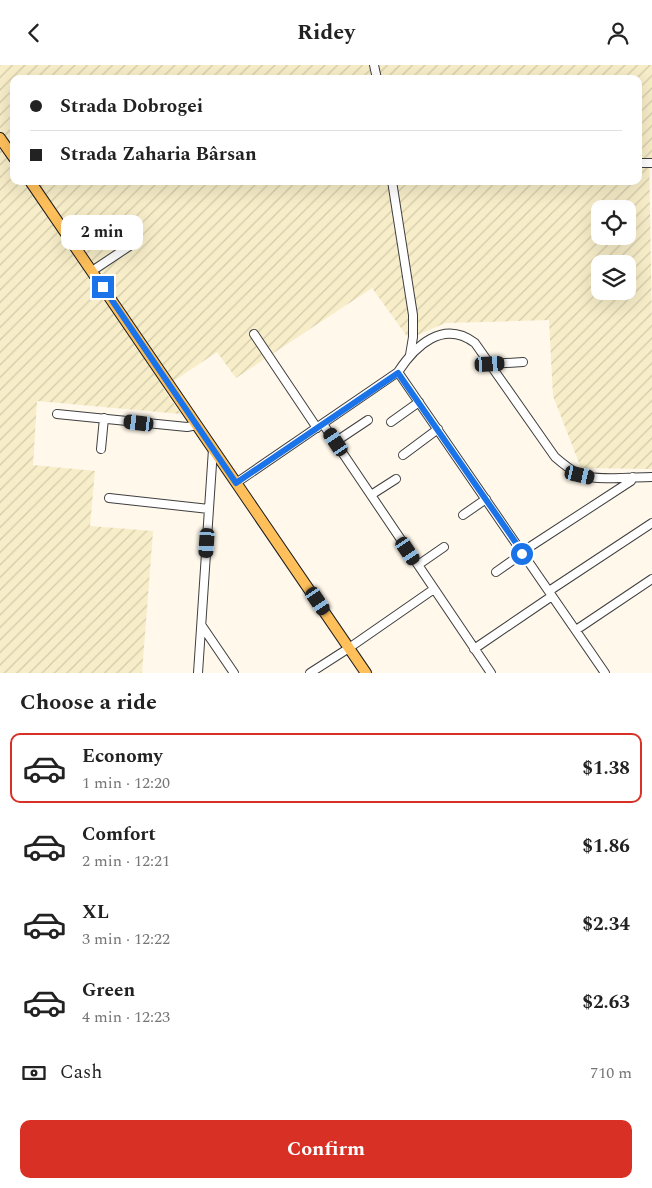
<!DOCTYPE html>
<html lang="en">
<head>
<meta charset="utf-8">
<style>
  body { margin:0; font-family:Spectral,serif; background:#f2f2f2; color:#222; height:100vh; display:flex; flex-direction:column; font-size:19px; white-space:nowrap }
  * { box-sizing:border-box; margin:0 }
  p { font-size:16px; color:#767676 }
  .icon { flex:none; width:28px; height:28px; fill:none; stroke:currentColor; stroke-width:2; stroke-linecap:round; stroke-linejoin:round }
  .map { position:relative; height:608px; overflow:hidden }
  .details { display:flex; flex-direction:column; background:#fff; flex:1 }
  .details>* { flex:none }
  .banner { position:absolute; left:10px; top:10px; width:632px; height:110px; border-radius:10px; box-shadow:0 5px 20px #0002; display:grid; align-content:center; height:110px; padding:0 20px; background:#fff }
  .controls { position:absolute; left:591px; top:135px; display:grid; gap:10px }
  .controls a { display:grid; place-items:center; width:45px; height:45px; border-radius:10px; background:#fff; box-shadow:0 5px 20px #0002; font-size:25px }
  .end { position:absolute; width:22px; height:22px; margin:-11px; border:6px solid #1a73e8; background:#fff; box-shadow:0 0 0 2px #fff }
  .from { border-radius:50% }
  .bubble { position:absolute; height:35px; border-radius:10px; background:#fff; box-shadow:0 5px 20px #0002; font-size:16px; font-weight:700; line-height:35px; text-align:center }
  .car { position:absolute; width:15px; height:30px; margin:-15px -8px; border-radius:6px; box-shadow:0 0 4px 1px #0007; background:linear-gradient(#222 24%,#8ab4d8 0 40%,#222 0 76%,#8ab4d8 0 86%,#222 0) }
  .banner b { display:flex; align-items:center; gap:18px; height:48px; font-size:19px }
  .banner b+b { border-top:1px solid #e0e0e0 }
  .banner i { width:12px; height:12px; background:#222 }
  ul { padding:0; list-style:none }
  li { display:flex; align-items:center; gap:15px; height:70px; margin:0 10px 8px; padding:0 10px; border:2px solid transparent; border-radius:10px }
  li div { flex:1 }
  li b { display:block; font-size:19px }
  li em { font-style:normal; font-weight:700 }
  li.current { border-color:#d93025 }
  li>.icon { width:45px; height:45px; stroke-width:1.5 }
  h2 { padding:0 20px; font-size:22px; line-height:60px }
  .pay { display:flex; align-items:center; gap:12px; height:55px; padding:0 20px; font-size:19px }
  .pay p { margin-inline-start:auto }
  .cta { display:flex; gap:10px; margin-top:auto; padding:10px 20px }
  .cta a { flex:1; height:58px; border-radius:10px; background:#d93025; color:#fff; font-size:20px; font-weight:700; line-height:58px; text-align:center }
  header { display:flex; justify-content:space-between; align-items:center; height:65px; padding:0 20px; background:#fff; font-size:22px; font-weight:700 }
  .map>svg:first-child { display:block }
  .farmland { fill:url(#farmland-furrows); fill-rule:evenodd }
  .lines { fill:none; stroke-linecap:round; stroke-linejoin:round }
  .minor-casing { stroke:#3f3f3f; stroke-width:10 }
  .major-casing { stroke:#1d1d1d; stroke-width:12 }
  .minor { stroke:#fff; stroke-width:8 }
  .major { stroke:#ffc05b; stroke-width:10 }
  .route { stroke:#1a73e8; stroke-width:6 }
</style>
</head>
<body>
<header><svg class="icon" aria-label="back" viewBox="0 0 24 24"><path d="M15 5l-7 7 7 7"/></svg>Ridey<svg class="icon" aria-label="person" viewBox="0 0 24 24"><circle cx="12" cy="8" r="4"/><path d="M4 21q1-7 8-7t8 7"/></svg></header>
<div class="map">
<svg width="652" height="608" viewBox="0 0 652 608">
  <defs>
    <pattern id="farmland-furrows" width="10" height="10" patternUnits="userSpaceOnUse" patternTransform="scale(1.25)"><rect width="10" height="10" fill="#f7edc8"/><path d="M-1 1l2-2M0 10L10 0M9 11l2-2" fill="none" stroke="#d3caab"/></pattern>
  </defs>
  <rect width="100%" height="100%" fill="#fff8eb"/>
  <path class="farmland" d="M0,0H652V93H649L652,261V404L581,403L553,331L549,255L445,258L409,274L372,223L236,313L217,287L163,323L181,349L37,336L33,400L95,406L90,461L153,466L142,608H0ZM14,14H639V116H14ZM600,144H628V171H600ZM600,199H628V226H600Z"/>
  <g class="lines">
    <g class="minor-casing">
      <path id="minor" d="M374,0L377,14
        M639,98H652
        M392,116L413,250V272L410,290
        M92,206L131,180
        M254,269L317,363
        M490,299L523,297
        M398,307L605,608
        M57,349L187,362L197,360
        M391,357L419,337
        M323,359L491,608
        M335,377L368,355
        M101,384L104,353
        M403,390L438,364
        M236,418L398,307C415,281 443,254 475,278L555,392C563,399 571,406 581,410C598,416 633,412 652,412
        M371,430L396,414
        M109,433L209,444
        M463,450L486,434
        M522,487L631,416L633,412
        M418,500L444,482
        M496,507L523,488
        M549,526L652,458
        M202,561L234,608
        M576,565L652,514
        M474,584L552,531
        M198,608L213,384
        M310,608L349,583L434,524"/>
    </g>
    <g class="major-casing">
      <path id="major" d="M0,73L14,93
        M30,116L366,608"/>
    </g>
    <use href="#minor" class="minor"/>
    <use href="#major" class="major"/>
  </g>
  <g class="lines">
    <path class="route" d="M103,222L236,418L398,308L523,488L522,489"/>
  </g>
</svg>
<div class="controls">
<a><svg class="icon" aria-label="locate" viewBox="0 0 24 24"><circle cx="12" cy="12" r="6"/><path d="M12 2v4M12 18v4M2 12h4M18 12h4"/></svg></a>
<a><svg class="icon" aria-label="layers" viewBox="0 0 24 24"><path d="M12 4l9 5-9 5-9-5zM3 14l9 5 9-5"/></svg></a>
</div>
<i class="end from" style="left:522px;top:489px"></i>
<i class="end" style="left:103px;top:222px"></i>
<div class="bubble" style="left:61px;top:150px;width:82px">2 min</div>
<i class="car" style="left:490px;top:299px;rotate:87deg"></i>
<i class="car" style="left:139px;top:358px;rotate:277deg"></i>
<i class="car" style="left:336px;top:377px;rotate:326deg"></i>
<i class="car" style="left:580px;top:410px;rotate:103deg"></i>
<i class="car" style="left:207px;top:478px;rotate:184deg"></i>
<i class="car" style="left:408px;top:486px;rotate:146deg"></i>
<i class="car" style="left:318px;top:536px;rotate:146deg"></i>
<div class="banner">
<b><i class="from"></i>Strada Dobrogei</b>
<b><i></i>Strada Zaharia Bârsan</b>
</div>
</div>
<section class="details">
<h2>Choose a ride</h2>
<ul>
<li class="current"><svg class="icon" aria-label="car" viewBox="0 0 24 24"><path d="M5 17H2v-5l4-1 3-4h7l3 4 3 1v5h-3M9 17h6M6 11h13"/><circle cx="7" cy="17" r="2"/><circle cx="17" cy="17" r="2"/></svg><div><b>Economy</b><p>1 min · 12:20</p></div><em>$1.38</em></li>
<li><svg class="icon" aria-label="car" viewBox="0 0 24 24"><path d="M5 17H2v-5l4-1 3-4h7l3 4 3 1v5h-3M9 17h6M6 11h13"/><circle cx="7" cy="17" r="2"/><circle cx="17" cy="17" r="2"/></svg><div><b>Comfort</b><p>2 min · 12:21</p></div><em>$1.86</em></li>
<li><svg class="icon" aria-label="car" viewBox="0 0 24 24"><path d="M5 17H2v-5l4-1 3-4h7l3 4 3 1v5h-3M9 17h6M6 11h13"/><circle cx="7" cy="17" r="2"/><circle cx="17" cy="17" r="2"/></svg><div><b>XL</b><p>3 min · 12:22</p></div><em>$2.34</em></li>
<li><svg class="icon" aria-label="car" viewBox="0 0 24 24"><path d="M5 17H2v-5l4-1 3-4h7l3 4 3 1v5h-3M9 17h6M6 11h13"/><circle cx="7" cy="17" r="2"/><circle cx="17" cy="17" r="2"/></svg><div><b>Green</b><p>4 min · 12:23</p></div><em>$2.63</em></li>
</ul>
<div class="pay"><svg class="icon" aria-label="cash" viewBox="0 0 24 24"><path d="M3 7h18v10H3z"/><circle cx="12" cy="12" r="2"/></svg>Cash<p>710 m</p></div>
<div class="cta"><a>Confirm</a></div>
</section>
</body>
</html>
